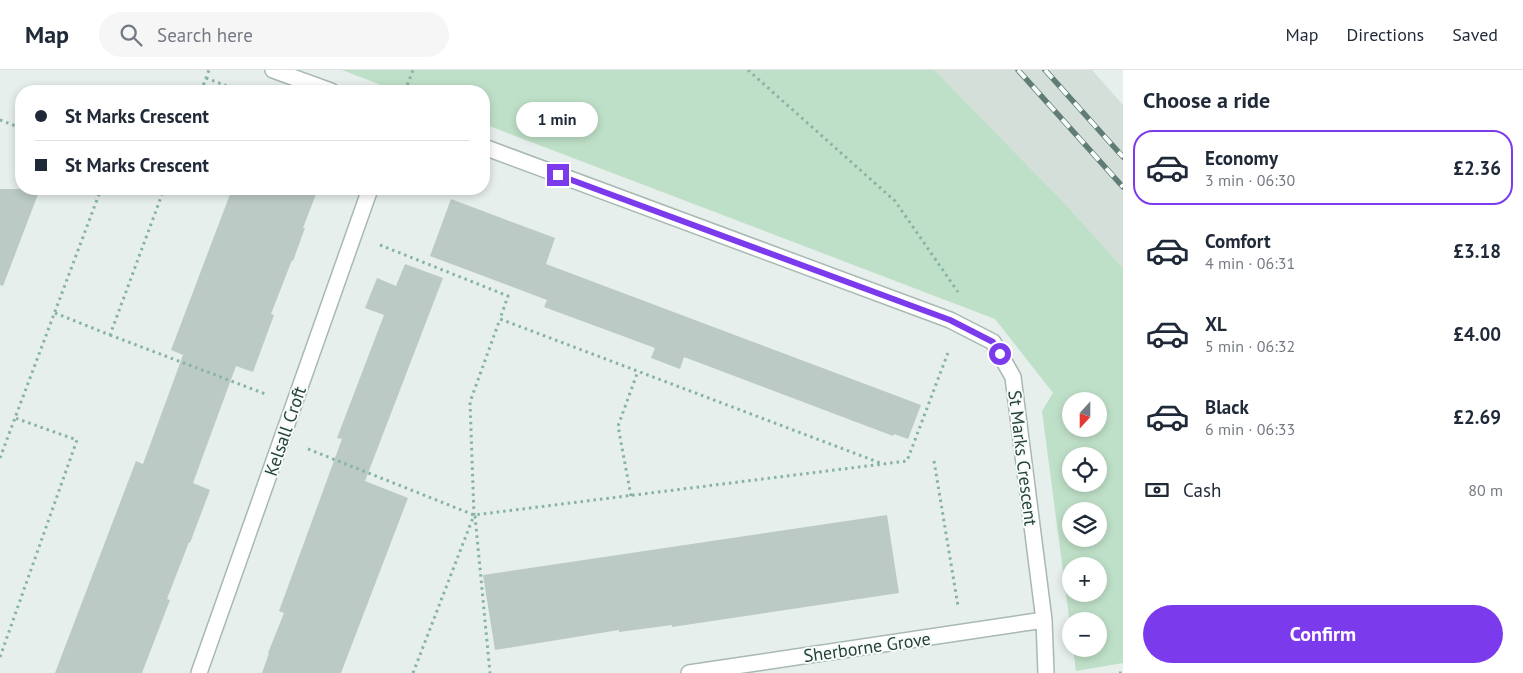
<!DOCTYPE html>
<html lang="en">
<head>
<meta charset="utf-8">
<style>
  body { margin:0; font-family:"PT Sans",sans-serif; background:#f6f6f7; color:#1f2937; height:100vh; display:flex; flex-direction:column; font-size:19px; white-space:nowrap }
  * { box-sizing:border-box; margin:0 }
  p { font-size:16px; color:#747a83 }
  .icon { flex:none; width:28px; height:28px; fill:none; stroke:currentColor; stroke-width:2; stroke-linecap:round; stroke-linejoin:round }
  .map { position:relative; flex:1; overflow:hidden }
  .details { display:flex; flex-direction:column; background:#fff; width:400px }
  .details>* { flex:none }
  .guide { position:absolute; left:15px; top:15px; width:475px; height:110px; border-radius:20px; box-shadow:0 2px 8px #0003; display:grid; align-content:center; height:110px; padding:0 20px; background:#fff }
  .needle { width:32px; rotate:201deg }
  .fabs { position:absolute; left:1062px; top:322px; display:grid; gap:10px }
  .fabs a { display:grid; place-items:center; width:45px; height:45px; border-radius:50%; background:#fff; box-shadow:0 2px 8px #0003; font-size:25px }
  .end { position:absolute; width:22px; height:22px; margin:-11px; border:6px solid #7c3aed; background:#fff; box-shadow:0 0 0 2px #fff }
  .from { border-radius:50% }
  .bubble { position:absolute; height:35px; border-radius:18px; background:#fff; box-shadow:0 2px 8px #0003; font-size:16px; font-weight:700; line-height:35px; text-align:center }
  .guide b { display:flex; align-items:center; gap:18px; height:48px; font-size:19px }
  .guide b+b { border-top:1px solid #e0e1e3 }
  .guide i { width:12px; height:12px; background:#1f2937 }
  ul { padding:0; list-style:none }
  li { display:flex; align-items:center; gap:15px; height:75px; margin:0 10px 8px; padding:0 10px; border:2px solid transparent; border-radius:20px }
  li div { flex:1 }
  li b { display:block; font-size:19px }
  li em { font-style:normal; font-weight:700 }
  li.current { border-color:#7c3aed }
  li>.icon { width:45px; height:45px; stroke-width:1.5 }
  h2 { padding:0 20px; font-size:22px; line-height:60px }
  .pay { display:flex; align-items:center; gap:12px; height:55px; padding:0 20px; font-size:19px }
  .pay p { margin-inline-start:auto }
  .action { display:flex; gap:10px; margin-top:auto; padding:10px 20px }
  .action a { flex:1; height:58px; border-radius:30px; background:#7c3aed; color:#fff; font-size:20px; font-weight:700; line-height:58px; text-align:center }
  header { display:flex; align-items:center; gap:30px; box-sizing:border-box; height:70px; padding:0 25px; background:#fff; border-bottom:1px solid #e0e1e3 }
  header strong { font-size:24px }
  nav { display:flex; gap:28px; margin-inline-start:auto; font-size:18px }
  .search { width:350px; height:45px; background:#f6f6f7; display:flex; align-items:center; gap:12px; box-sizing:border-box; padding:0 18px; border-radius:28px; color:#747a83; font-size:19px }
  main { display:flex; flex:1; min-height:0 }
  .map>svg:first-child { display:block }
  .built { fill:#d4dfda }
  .green { fill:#bfe0c8; fill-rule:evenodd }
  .building { fill:#bbcac4 }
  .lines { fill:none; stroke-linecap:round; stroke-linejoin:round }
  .street-casing { stroke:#a8b8b2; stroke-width:18 }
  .path { stroke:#86b3a5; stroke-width:3; stroke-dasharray:2.5 4; stroke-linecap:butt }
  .street { stroke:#fff; stroke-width:15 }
  .rail-casing { stroke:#5f7d75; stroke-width:5.5 }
  .rail { stroke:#f7fbf9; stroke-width:4; stroke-dasharray:11; stroke-linecap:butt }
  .route { stroke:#7c3aed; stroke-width:6 }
  .labels { text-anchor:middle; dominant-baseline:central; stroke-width:4; stroke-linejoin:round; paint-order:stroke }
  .street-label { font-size:18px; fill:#24423a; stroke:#f7fbf9 }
</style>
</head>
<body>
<header>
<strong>Map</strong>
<div class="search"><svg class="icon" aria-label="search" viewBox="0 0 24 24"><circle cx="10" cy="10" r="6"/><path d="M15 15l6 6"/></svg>Search here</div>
<nav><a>Map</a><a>Directions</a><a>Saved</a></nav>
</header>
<main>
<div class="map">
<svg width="1123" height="603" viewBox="0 0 1123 603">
  <rect width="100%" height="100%" fill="#e6efeb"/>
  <path class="built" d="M933,0H1092L1123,35V198L1077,148Z"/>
  <path class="green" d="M342,0H934L1064,133L1123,198V593L1076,601L1073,579H1099V551H1071V562L1042,341L1053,323L995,249L484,54V21H397ZM1071,331H1099V359H1071ZM1071,386H1099V414H1071ZM1071,441H1099V469H1071ZM1071,496H1099V524H1071Z"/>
  <path class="building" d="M0,119H40L3,216L0,215Z
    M232,119H318L303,158H305L293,191L292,190L271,244L274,245L253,302L236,296L193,413L210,420L190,473L189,472L167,529L170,530L142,603H55L136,391L143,394L183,285L171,280Z
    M451,129L555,168L546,194L921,335L908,369L894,364L893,366L684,287L680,299L651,288L655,278L544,237L547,230L430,186Z
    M405,194L443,208L365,411L408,428L341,603H262L269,583H268L284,543L279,541L342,369L337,368L384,245L365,238L377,208L396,216Z
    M887,445L899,523L672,557V555L619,562V560L495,580L483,505Z"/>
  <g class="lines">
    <g class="street-casing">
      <path id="street" d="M273,0L331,21
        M484,77L950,250L993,272L1013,307L1044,550L1046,603
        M199,603L370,119
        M689,603L1044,550"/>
    </g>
    <path class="path" d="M748,0L895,131L958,222
      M206,8L240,21
      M201,21L209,0
      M405,21L413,0
      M0,50L21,58
      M380,175L508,226L500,249L883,394
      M55,243L110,265L164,119
      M110,265L268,325
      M308,379L474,445L907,391L949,280
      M0,388L101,119
      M934,391L958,536
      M631,426L618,356L638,301
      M475,446L490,603
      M0,587L77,370L15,348
      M413,603L474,445L470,332L500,249
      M1119,603H1123"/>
    <use href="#street" class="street"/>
    <g class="rail-casing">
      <path id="rail" d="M1018,0L1123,117
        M1045,0L1123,87"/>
    </g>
    <use href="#rail" class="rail"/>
  </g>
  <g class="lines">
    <path class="route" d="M558,105L950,250L993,272L1000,284"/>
  </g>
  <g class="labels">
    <g class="street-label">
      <text transform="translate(285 361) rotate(-71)">Kelsall Croft</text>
      <text transform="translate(1023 388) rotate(83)">St Marks Crescent</text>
      <text transform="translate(867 577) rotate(-8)">Sherborne Grove</text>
    </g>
  </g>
</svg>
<div class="fabs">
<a><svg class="needle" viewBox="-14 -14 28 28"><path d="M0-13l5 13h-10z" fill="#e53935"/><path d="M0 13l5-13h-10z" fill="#747a83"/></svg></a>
<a><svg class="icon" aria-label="locate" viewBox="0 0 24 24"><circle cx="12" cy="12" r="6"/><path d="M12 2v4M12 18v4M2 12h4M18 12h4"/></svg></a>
<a><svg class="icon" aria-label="layers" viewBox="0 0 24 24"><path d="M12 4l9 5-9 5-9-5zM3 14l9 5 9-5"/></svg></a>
<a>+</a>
<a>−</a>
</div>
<i class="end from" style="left:1000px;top:284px"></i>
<i class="end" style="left:558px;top:105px"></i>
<div class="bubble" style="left:516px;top:32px;width:82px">1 min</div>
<div class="guide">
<b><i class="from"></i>St Marks Crescent</b>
<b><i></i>St Marks Crescent</b>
</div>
</div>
<section class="details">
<h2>Choose a ride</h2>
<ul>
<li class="current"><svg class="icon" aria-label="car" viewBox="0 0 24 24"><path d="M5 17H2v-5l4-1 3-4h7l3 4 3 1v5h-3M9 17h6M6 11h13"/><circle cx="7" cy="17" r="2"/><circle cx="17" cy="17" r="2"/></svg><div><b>Economy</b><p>3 min · 06:30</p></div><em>£2.36</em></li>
<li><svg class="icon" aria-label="car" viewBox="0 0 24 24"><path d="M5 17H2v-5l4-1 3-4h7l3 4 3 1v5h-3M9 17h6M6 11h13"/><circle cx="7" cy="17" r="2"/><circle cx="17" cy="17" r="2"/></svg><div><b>Comfort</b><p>4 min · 06:31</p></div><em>£3.18</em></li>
<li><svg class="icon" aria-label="car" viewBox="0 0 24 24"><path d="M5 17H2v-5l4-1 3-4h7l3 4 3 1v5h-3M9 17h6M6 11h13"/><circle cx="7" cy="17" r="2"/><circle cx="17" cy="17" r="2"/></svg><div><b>XL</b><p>5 min · 06:32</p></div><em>£4.00</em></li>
<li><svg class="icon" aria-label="car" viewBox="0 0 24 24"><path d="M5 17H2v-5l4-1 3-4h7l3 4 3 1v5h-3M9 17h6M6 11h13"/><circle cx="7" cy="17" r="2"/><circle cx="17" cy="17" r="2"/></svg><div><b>Black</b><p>6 min · 06:33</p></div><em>£2.69</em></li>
</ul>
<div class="pay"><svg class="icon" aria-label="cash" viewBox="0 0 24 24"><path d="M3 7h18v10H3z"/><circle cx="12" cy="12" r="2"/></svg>Cash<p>80 m</p></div>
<div class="action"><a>Confirm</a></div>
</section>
</main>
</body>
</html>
